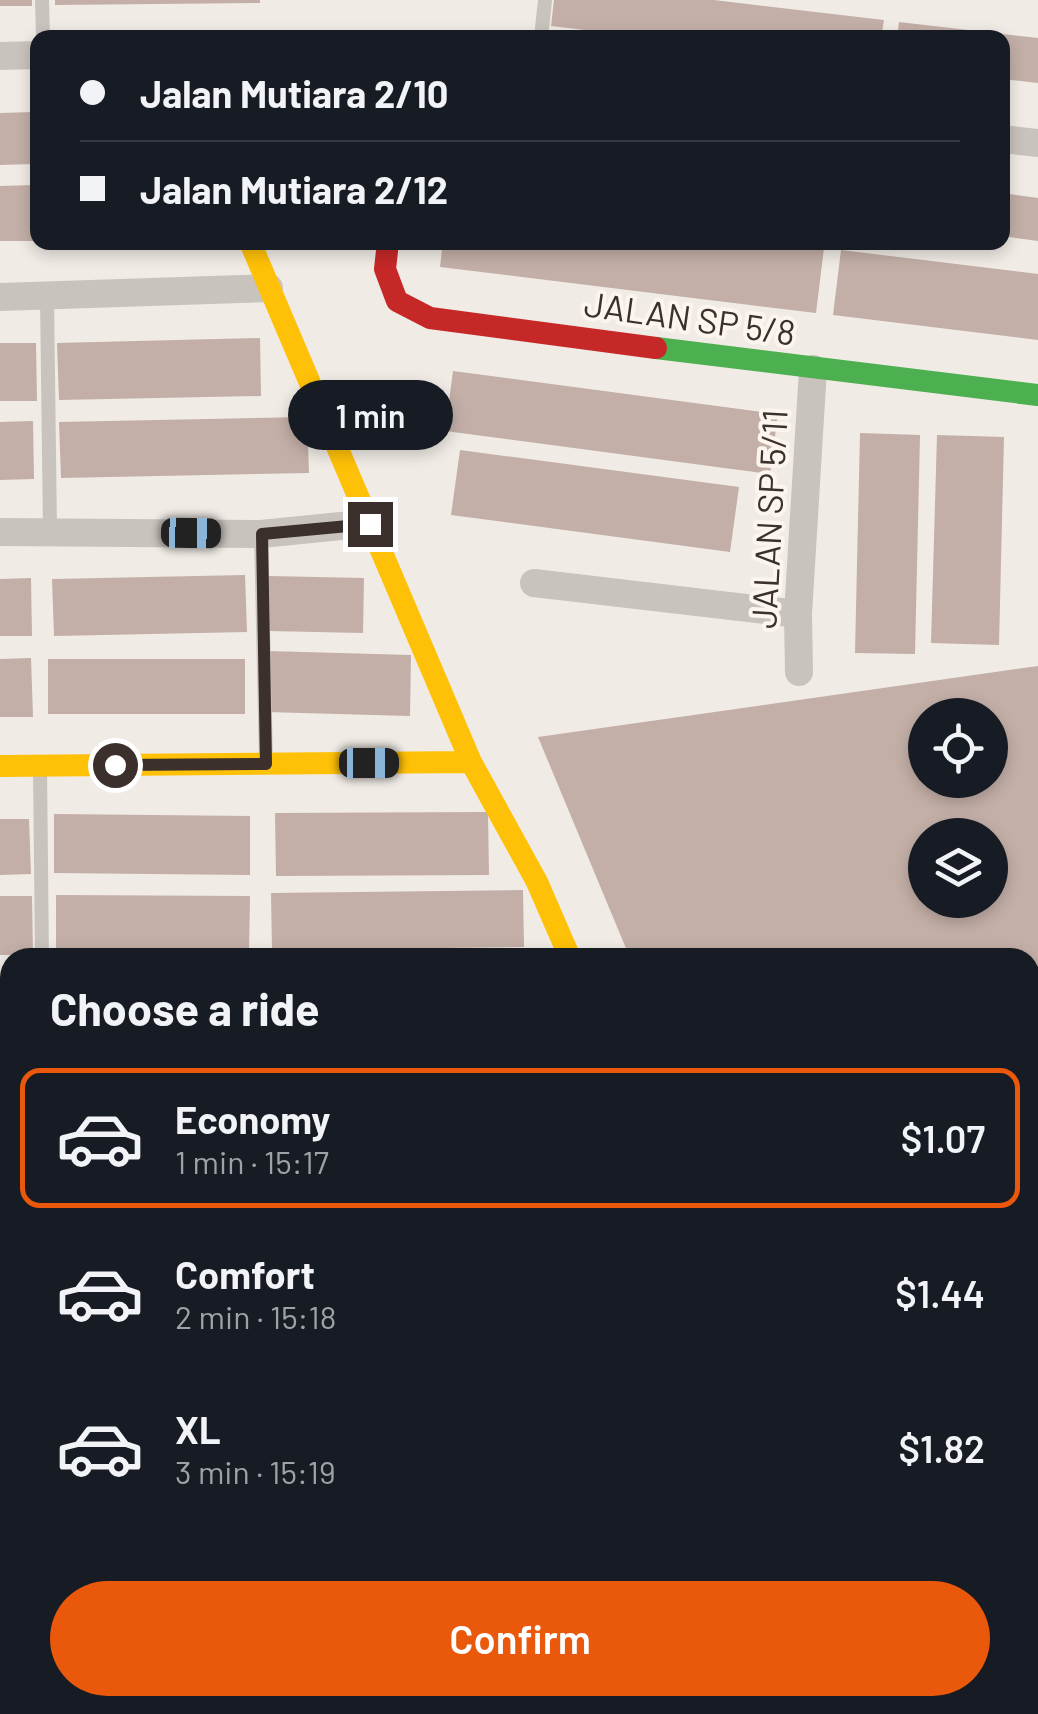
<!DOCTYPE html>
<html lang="en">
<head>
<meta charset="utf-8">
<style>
  body { margin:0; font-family:Barlow,sans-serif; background:#20242c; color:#f1f3f6; height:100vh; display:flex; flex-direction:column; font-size:38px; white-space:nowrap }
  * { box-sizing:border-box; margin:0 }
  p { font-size:32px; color:#9ea1a6 }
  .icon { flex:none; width:55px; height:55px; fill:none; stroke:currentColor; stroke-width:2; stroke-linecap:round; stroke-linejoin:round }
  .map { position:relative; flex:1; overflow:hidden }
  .panel { position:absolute; left:0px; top:948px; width:1040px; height:768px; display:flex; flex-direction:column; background:#171b24; border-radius:30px 30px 0 0; box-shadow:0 5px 15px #0003 }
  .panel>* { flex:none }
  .hud { position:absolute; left:30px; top:30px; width:980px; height:220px; border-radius:20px; box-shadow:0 5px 15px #0003; display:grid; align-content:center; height:220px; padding:0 50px; background:#171b24 }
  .buttons { position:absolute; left:908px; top:698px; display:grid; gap:20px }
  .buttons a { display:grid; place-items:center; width:100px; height:100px; border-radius:50%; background:#171b24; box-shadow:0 5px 15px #0003; font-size:50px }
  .end { position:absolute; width:45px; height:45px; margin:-22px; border:12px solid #3b302b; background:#fff; box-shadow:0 0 0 5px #fff }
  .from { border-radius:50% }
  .bubble { position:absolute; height:70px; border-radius:35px; background:#171b24; box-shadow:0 5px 15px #0003; font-size:32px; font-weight:600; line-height:70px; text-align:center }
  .car { position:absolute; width:30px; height:60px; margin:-30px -15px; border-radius:12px; box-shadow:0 0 8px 2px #0007; background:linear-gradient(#222 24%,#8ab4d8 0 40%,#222 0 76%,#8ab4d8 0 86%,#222 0) }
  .hud b { display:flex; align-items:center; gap:35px; height:95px; font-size:38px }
  .hud b+b { border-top:2px solid #363941 }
  .hud i { width:25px; height:25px; background:#f1f3f6 }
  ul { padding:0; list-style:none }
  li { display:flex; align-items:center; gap:30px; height:140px; margin:0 20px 15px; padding:0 30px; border:5px solid transparent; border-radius:20px }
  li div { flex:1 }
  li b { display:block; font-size:38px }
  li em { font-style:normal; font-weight:600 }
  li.current { border-color:#ea580c }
  li>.icon { width:90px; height:90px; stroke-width:1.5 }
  h2 { padding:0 50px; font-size:45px; line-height:120px }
  .cta { display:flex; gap:20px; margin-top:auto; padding:20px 50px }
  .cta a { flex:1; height:115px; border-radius:60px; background:#ea580c; color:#fff; font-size:40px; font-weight:600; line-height:115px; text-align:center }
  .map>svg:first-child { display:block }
  .green { fill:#d1d6bf }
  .building { fill:#c3afa7; fill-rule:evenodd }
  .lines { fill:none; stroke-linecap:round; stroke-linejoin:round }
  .path { stroke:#c2bbb6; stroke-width:5; stroke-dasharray:5 5; stroke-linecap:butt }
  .lane { stroke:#c9c3be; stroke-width:14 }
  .street { stroke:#c9c3be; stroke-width:28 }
  .fast { stroke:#4caf50; stroke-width:22 }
  .slow { stroke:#ffc107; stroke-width:22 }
  .jam { stroke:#c62828; stroke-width:22 }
  .route { stroke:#3b302b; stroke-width:12 }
  .labels { text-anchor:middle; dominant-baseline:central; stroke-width:8; stroke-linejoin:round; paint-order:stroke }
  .street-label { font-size:35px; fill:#3b302b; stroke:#fbf5ee }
</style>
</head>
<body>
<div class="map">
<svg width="1038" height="1714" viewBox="0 0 1038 1714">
  <rect width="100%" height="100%" fill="#f0ebe5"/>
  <path class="green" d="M0,1021H10V1240L0,1239Z"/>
  <path class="building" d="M0,0H32V6H0Z
    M55,0H260V3L55,5Z
    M554,0H714L884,20L881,38H651L551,26Z
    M899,22L1038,38V83L1002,79V38H897Z
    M33,112L35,164L0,165V113Z
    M36,185L38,241H0V186Z
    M1002,193L1038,198V241L1002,236Z
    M443,242H782L824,248L816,313L440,267Z
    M841,250L1038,274V340L833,315Z
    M260,338L261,396L59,400L57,343Z
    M0,343H36L37,401H0Z
    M453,371L778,414L770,474L445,431Z
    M307,417L309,473L61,478L59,422Z
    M33,421L34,479L0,480V422Z
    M860,433L920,435L915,654L855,653Z
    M937,435L1004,437L999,645L931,643Z
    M460,450L739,487L730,552L451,515Z
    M245,575L247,632L54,636L52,579Z
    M269,576L364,578L363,633L269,631Z
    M31,578L32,636H0V579Z
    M267,651L411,655L410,716L266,712Z
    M31,658L33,717H0V659Z
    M48,659H245V714H48Z
    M1038,666V1235L1030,1237V958H630L538,737ZM925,715H990V780H925ZM925,835H990V900H925Z
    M488,812L489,875L276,876L275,813Z
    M54,814L250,816V875L54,873Z
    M0,819H29L31,874L0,875Z
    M523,890L524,947L272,950L271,893Z
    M56,895L250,896L249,953L56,952Z
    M0,896H32L33,955H0Z
    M1038,1316V1363L1030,1365V1318Z
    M0,1324H10V1433H0Z
    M1038,1386V1424L1030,1426V1388Z
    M1030,1522L1038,1532V1589L1030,1580Z
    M0,1537H10V1652H0Z
    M1030,1611L1038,1620V1685L1030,1675Z
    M459,1705L457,1714H433L406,1706Z
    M504,1705H567L564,1714H501Z
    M588,1705H654L652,1714H586Z
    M669,1705H739L737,1714H666Z
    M756,1705H794L823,1713L754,1714Z"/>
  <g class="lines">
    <path class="path" d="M0,1075H10
      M0,1216H10"/>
    <path class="lane" d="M42,0L43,38
      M541,38L545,0
      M47,297L50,531
      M261,534L266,763
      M40,767L42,958
      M1030,1442L1038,1440
      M1007,1705L1015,1714"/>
    <path class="street" d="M0,56L38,55
      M1002,139L1038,143
      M0,297L269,288
      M0,532L261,534L371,523
      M534,583L798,614
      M799,672L798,614L813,369
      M0,1005L10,1004
      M0,1270H10
      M0,1479H10
      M0,1695H10
      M238,1705L267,1714
      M884,1705L888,1714"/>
    <path class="fast" d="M656,348L1038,395"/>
    <path class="slow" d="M250,242L471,762L537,882L570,958
      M0,766L471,762"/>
    <path class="jam" d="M388,242L385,269L397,301L430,318L656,348"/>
  </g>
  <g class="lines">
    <path class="route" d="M115,765L266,764L262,534L370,524"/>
  </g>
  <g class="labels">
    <g class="street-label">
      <text transform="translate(690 317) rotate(8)">JALAN SP 5/8</text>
      <text transform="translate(768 519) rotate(-87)">JALAN SP 5/11</text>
    </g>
  </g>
</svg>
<div class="buttons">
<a><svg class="icon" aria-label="locate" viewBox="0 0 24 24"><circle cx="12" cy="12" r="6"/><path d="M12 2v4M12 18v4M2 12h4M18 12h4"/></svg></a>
<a><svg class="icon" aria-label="layers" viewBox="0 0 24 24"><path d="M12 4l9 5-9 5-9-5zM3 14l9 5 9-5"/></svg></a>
</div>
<i class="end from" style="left:115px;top:765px"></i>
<i class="end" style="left:370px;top:524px"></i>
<div class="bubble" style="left:288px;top:380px;width:165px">1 min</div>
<i class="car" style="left:191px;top:533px;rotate:91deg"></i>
<i class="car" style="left:369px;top:763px;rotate:90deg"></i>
<div class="hud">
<b><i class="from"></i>Jalan Mutiara 2/10</b>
<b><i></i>Jalan Mutiara 2/12</b>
</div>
<section class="panel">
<h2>Choose a ride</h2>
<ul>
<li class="current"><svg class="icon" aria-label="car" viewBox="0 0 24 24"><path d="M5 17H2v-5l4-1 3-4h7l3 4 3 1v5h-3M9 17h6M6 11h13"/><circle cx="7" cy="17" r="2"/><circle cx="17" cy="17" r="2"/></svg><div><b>Economy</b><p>1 min · 15:17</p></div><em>$1.07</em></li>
<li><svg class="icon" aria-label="car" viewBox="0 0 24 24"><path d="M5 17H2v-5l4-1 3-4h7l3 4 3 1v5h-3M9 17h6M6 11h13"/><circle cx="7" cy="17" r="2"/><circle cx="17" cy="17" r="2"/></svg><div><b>Comfort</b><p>2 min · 15:18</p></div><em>$1.44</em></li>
<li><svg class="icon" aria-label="car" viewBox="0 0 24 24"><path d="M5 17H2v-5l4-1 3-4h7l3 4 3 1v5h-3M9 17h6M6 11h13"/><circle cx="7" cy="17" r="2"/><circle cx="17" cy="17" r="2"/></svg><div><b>XL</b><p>3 min · 15:19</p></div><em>$1.82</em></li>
</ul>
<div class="cta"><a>Confirm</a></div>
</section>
</div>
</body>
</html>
